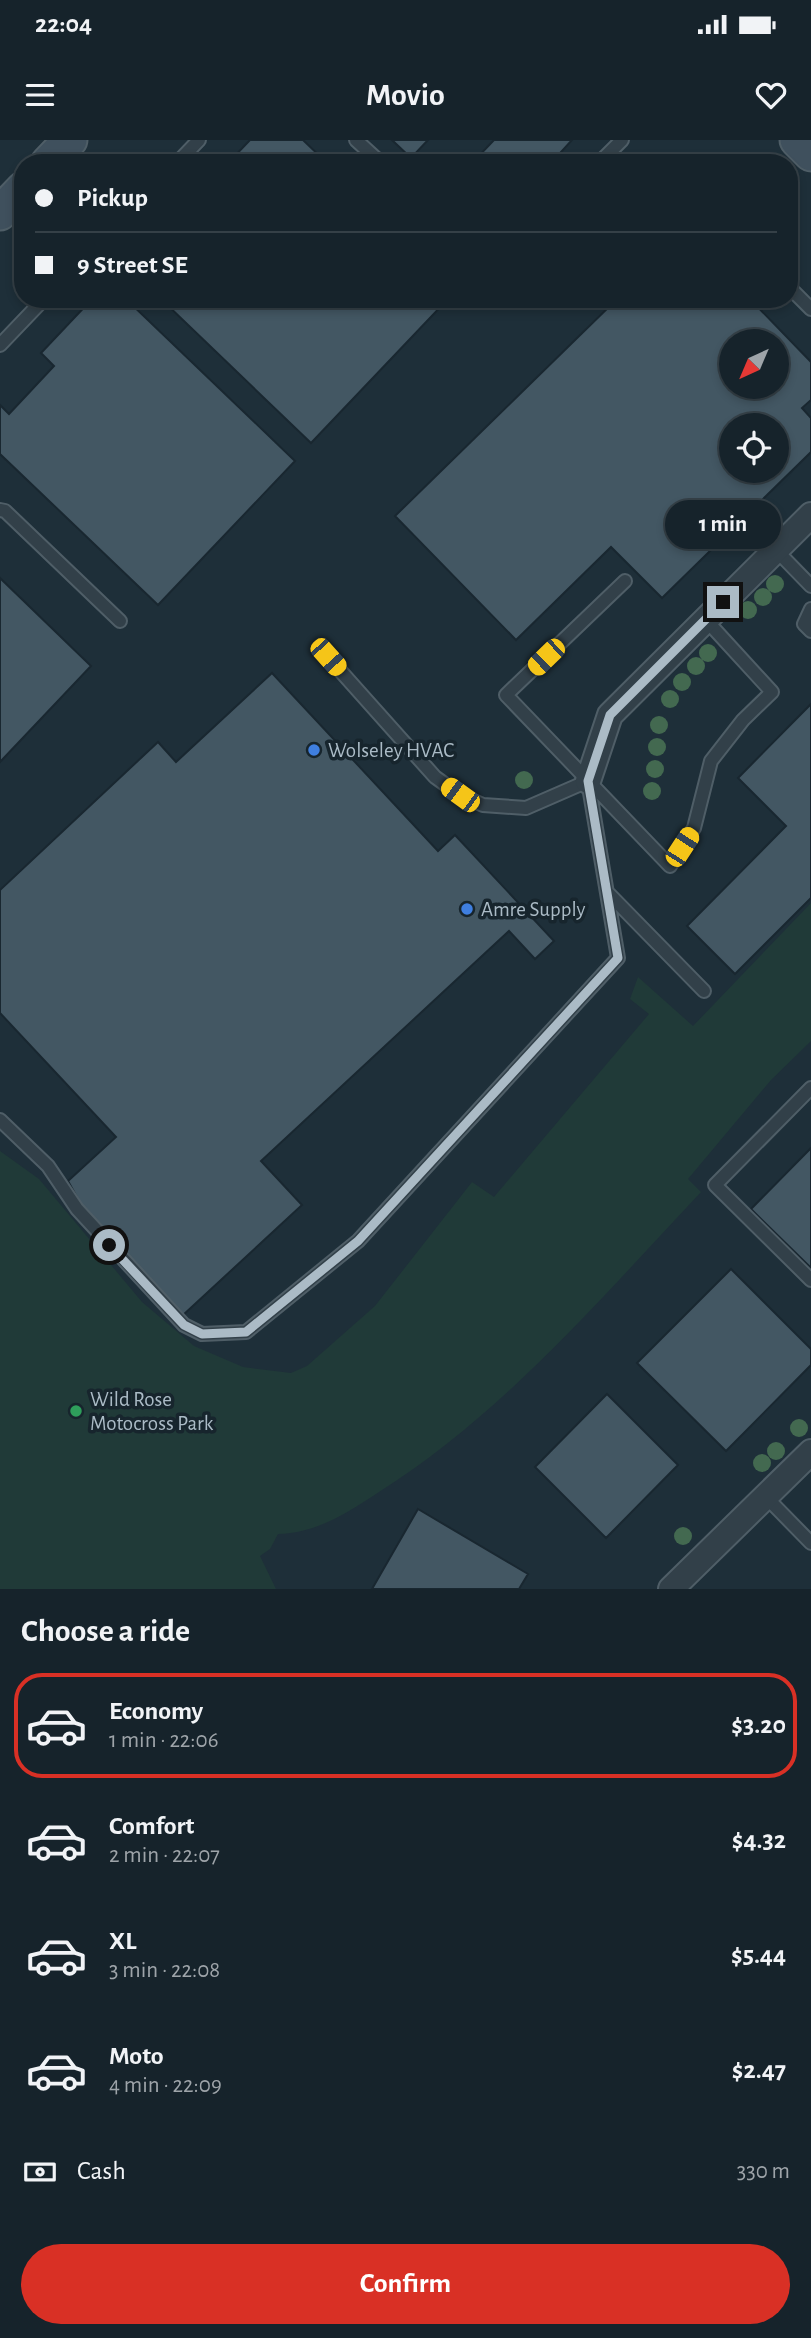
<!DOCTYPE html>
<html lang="en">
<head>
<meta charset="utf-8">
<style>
  body { margin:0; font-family:"Alegreya Sans",sans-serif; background:#232f37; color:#f1f3f6; height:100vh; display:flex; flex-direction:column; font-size:26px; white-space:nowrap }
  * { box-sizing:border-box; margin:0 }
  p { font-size:23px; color:#9ea4a9 }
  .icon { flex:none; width:38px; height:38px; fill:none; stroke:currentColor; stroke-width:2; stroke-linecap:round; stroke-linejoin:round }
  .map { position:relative; height:1449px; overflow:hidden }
  .side { display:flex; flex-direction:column; background:#16232b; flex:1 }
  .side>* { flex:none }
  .hud { position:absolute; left:14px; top:14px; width:784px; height:154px; border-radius:28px; box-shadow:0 4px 10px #0003,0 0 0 2px #354047; display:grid; align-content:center; height:154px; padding:0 21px; background:#16232b }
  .needle { width:46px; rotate:224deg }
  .controls { position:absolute; left:719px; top:189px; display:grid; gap:14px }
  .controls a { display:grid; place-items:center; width:70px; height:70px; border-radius:50%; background:#16232b; box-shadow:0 4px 10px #0003,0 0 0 2px #354047; font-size:35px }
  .end { position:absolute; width:32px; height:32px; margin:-16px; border:9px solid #abbbc6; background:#111; box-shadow:0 0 0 4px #111 }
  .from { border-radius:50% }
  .bubble { position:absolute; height:49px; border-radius:24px; background:#16232b; box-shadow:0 4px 10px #0003,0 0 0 2px #354047; font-size:23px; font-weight:600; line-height:49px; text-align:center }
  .car { position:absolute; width:21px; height:42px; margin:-21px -10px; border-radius:9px; box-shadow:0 0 5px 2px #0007; background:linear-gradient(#f5c518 24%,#345 0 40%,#f5c518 0 76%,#345 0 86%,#f5c518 0) }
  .hud b { display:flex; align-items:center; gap:24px; height:66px; font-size:26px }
  .hud b+b { border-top:2px solid #354047 }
  .hud i { width:18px; height:18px; background:#f1f3f6 }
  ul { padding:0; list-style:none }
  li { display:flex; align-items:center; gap:21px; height:105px; margin:0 14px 10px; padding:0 7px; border:4px solid transparent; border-radius:28px }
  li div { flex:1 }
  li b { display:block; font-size:26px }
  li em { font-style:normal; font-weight:600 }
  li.on { border-color:#d93025 }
  li>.icon { width:63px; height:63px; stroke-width:1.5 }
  h2 { padding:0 21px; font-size:32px; line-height:84px }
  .pay { display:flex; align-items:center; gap:18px; height:77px; padding:0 21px; font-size:26px }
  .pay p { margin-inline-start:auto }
  .action { display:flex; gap:14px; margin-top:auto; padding:14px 21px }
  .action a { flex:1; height:80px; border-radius:42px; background:#d93025; color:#fff; font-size:28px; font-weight:600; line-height:80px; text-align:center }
  .status { display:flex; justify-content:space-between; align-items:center; height:49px; padding:0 35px; background:#16232b; direction:ltr }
  .status svg { height:19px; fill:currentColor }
  header { display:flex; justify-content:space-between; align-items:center; height:91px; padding:0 21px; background:#16232b; font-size:32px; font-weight:600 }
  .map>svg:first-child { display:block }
  .green { fill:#203a38 }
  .building { fill:#435763; stroke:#192730; stroke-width:2; fill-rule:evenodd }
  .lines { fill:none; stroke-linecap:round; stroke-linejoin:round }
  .lane-casing { stroke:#4f5e67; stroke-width:16 }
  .street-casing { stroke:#4f5e67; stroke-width:28 }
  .secondary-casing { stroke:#4f5e67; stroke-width:37 }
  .lane { stroke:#324049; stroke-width:12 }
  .street { stroke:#324049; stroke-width:24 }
  .secondary { stroke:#3f505d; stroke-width:33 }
  .tree { fill:#436950 }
  .route { stroke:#abbbc6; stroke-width:9 }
  .shop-dot { fill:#3f7fe0; stroke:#17252d; stroke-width:2.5 }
  .leisure-dot { fill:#2e9e5b; stroke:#17252d; stroke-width:2.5 }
  .labels { text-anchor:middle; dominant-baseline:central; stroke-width:7; stroke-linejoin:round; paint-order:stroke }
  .poi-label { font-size:21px; fill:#abbbc6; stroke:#17252d; text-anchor:start }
</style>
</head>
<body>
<div class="status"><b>22:04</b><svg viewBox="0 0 49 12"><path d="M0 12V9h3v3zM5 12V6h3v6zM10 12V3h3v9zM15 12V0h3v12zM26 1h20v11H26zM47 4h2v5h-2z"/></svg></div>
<header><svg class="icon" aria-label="menu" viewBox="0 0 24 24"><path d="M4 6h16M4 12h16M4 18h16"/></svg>Movio<svg class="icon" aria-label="heart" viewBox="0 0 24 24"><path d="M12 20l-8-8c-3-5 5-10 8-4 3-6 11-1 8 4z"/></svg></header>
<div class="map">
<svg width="811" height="1449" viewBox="0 0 811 1449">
  <rect width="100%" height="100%" fill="#1e2f39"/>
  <path class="green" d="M811,763V901L771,940L688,1039L701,1052C600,1159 504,1273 379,1352C347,1373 317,1393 278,1394L270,1409L260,1416L276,1449H0V1011L39,1039L142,1162L194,1206L243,1227L291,1233L307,1226L375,1166L472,1042L494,1057L649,874L630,859L638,837L693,886Z"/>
  <path class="building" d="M250,0H303L327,23H228Z
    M392,0H428L411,18Z
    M494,0H572L551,23H472Z
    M92,159H126L295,321L158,465L0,314V265L9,274L54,226L41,213Z
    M161,159H448L311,303Z
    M617,159H740L742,162L750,159L811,222V260L802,268L811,278V312L662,458L611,407L516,500L395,376ZM732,201H777V247H732ZM732,285H777V331H732Z
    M0,438L91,526L0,622Z
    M272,533L438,711L455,695L554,801L535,819L509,791L261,1021L302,1065L182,1176L84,1070L68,1041L116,997L0,873V750L158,602L176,622Z
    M811,564V758L735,834L687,786L786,686L738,638Z
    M811,1008V1128L751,1069Z
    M731,1129L811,1209V1225L726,1311L637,1223Z
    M607,1254L678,1325L606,1398L535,1327Z
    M418,1369L528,1434L519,1449H372Z"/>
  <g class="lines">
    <g class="lane-casing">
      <path id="lane" d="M356,0L381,23
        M177,23L199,0
        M599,23L622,0
        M789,147L811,169
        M0,205L44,159
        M0,370L5,371L120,481
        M776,410L811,446
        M625,441L506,555L670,726L694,688L711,621L743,580L772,552L706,480
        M811,469L804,484L811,491
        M328,517L435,637L460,655L483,665L526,668L588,641
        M607,752L704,851
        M811,948L715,1045L811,1140
        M0,980L48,1026L77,1069L184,1185L202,1194L246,1192L358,1101L618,818L588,641
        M766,1357L811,1403"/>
    </g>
    <g class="street-casing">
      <path id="street" d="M588,641L610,575L811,375
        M671,1449L811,1312"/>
    </g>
    <g class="secondary-casing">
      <path id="secondary" d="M797,0L811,14
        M48,23L70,0
        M0,73L23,49"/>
    </g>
    <use href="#lane" class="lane"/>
    <use href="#street" class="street"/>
    <use href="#secondary" class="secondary"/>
  </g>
  <g class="tree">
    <circle cx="775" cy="444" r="9"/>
    <circle cx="763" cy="457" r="9"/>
    <circle cx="748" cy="470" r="9"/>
    <circle cx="708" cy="513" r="9"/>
    <circle cx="696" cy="526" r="9"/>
    <circle cx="682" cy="542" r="9"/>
    <circle cx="670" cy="559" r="9"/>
    <circle cx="659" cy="585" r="9"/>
    <circle cx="657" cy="607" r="9"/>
    <circle cx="655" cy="629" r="9"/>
    <circle cx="524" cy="640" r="9"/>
    <circle cx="652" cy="651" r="9"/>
    <circle cx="799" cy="1288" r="9"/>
    <circle cx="776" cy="1311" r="9"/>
    <circle cx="762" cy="1323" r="9"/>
    <circle cx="683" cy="1396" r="9"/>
  </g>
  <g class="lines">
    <path class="route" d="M109,1105L184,1185L202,1194L246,1192L358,1101L618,818L588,641L610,575L723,462"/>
  </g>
  <g class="shop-dot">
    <circle cx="314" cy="610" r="7"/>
    <circle cx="467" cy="769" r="7"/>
  </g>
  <circle class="leisure-dot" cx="76" cy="1271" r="7"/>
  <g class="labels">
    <g class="poi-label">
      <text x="328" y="610">Wolseley HVAC</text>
      <text x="481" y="769">Amre Supply</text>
      <text x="90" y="1259">Wild Rose<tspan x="90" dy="24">Motocross Park</tspan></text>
    </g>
  </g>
</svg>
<div class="controls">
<a><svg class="needle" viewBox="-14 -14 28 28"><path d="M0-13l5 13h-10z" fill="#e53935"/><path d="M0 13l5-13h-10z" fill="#9ea4a9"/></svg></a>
<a><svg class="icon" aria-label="locate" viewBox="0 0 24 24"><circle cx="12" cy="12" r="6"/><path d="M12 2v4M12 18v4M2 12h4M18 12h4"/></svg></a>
</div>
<i class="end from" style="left:109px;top:1105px"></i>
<i class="end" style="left:723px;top:462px"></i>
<div class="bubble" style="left:665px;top:360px;width:116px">1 min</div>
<i class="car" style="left:328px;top:517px;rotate:138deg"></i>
<i class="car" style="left:546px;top:517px;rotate:226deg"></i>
<i class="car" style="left:460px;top:655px;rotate:306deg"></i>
<i class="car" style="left:682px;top:707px;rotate:33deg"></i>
<div class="hud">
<b><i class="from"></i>Pickup</b>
<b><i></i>9 Street SE</b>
</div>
</div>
<section class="side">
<h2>Choose a ride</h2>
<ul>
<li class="on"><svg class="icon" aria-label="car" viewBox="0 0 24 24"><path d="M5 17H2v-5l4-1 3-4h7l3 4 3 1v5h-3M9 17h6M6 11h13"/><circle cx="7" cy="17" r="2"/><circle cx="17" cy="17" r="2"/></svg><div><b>Economy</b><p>1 min · 22:06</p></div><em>$3.20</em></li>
<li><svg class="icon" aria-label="car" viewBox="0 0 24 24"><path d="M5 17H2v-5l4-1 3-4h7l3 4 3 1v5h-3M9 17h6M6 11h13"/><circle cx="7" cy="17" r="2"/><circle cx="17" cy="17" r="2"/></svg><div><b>Comfort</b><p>2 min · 22:07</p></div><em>$4.32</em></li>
<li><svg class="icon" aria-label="car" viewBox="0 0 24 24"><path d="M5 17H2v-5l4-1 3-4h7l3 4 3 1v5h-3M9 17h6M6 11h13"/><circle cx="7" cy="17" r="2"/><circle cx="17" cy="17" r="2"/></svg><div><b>XL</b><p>3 min · 22:08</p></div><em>$5.44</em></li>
<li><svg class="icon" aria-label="car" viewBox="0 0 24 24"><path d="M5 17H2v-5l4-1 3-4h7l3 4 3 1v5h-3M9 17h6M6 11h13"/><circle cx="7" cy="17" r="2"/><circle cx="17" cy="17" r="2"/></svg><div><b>Moto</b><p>4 min · 22:09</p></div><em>$2.47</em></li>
</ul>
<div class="pay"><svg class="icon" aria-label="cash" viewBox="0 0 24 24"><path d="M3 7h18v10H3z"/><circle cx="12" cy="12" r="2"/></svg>Cash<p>330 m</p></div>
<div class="action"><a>Confirm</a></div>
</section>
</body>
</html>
